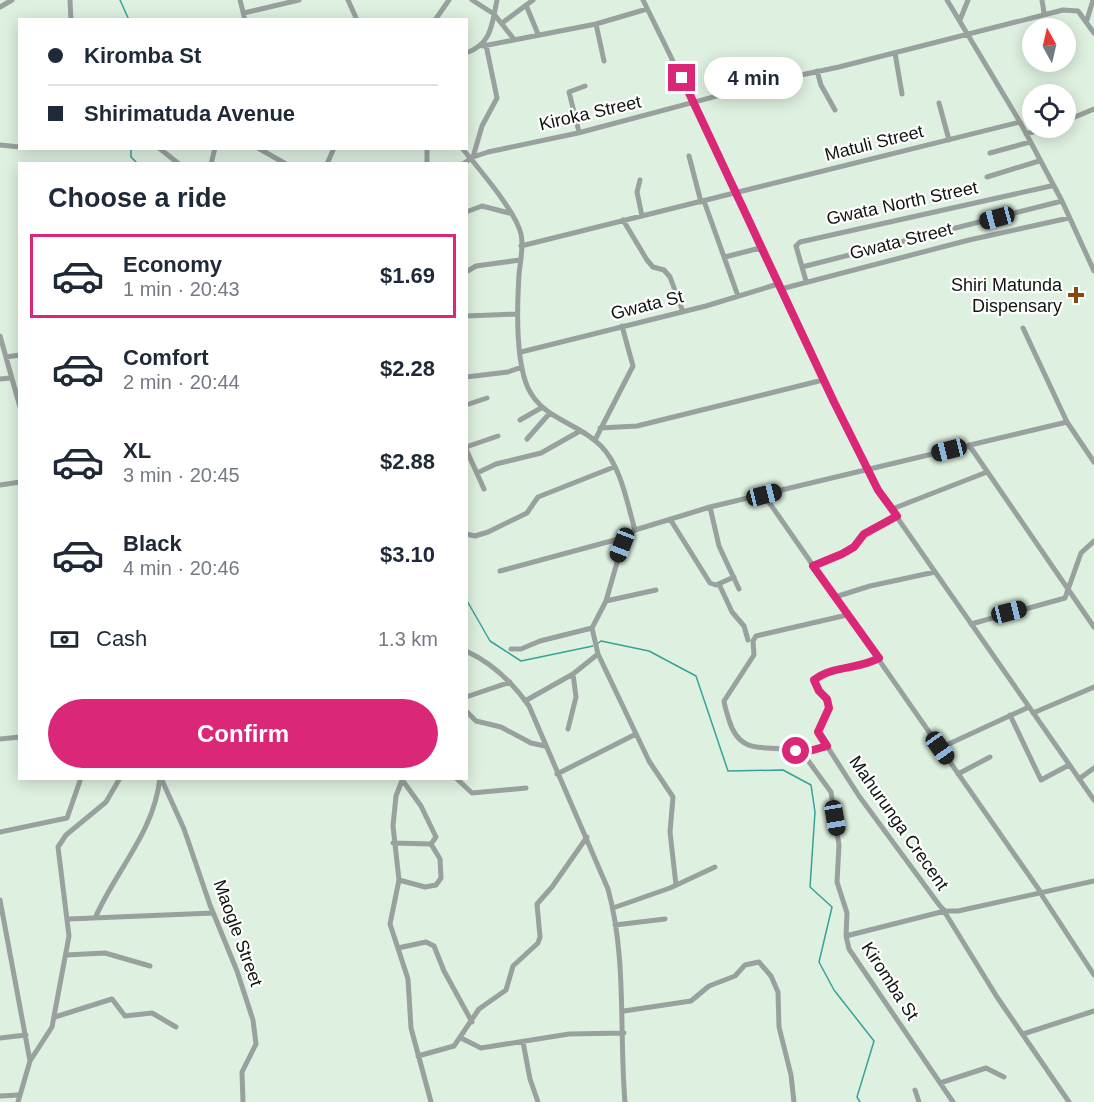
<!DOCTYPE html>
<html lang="en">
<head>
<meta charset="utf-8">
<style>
  body { margin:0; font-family:Arial,sans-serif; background:#f6f6f7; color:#1f2937; height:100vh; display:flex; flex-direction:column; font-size:22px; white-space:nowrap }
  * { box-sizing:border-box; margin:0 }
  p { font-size:20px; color:#747a83 }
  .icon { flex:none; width:33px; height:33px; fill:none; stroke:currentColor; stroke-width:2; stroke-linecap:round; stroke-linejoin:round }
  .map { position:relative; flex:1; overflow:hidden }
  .details { position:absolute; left:18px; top:162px; width:450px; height:618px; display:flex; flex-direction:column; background:#fff; border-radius:0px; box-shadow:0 3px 15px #0003 }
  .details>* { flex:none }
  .top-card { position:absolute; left:18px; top:18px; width:450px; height:132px; border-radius:0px; box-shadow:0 3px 15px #0003; display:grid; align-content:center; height:132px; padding:0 30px; background:#fff }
  .needle { width:39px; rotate:352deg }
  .tools { position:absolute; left:1022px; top:18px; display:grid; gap:12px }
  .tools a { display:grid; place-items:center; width:54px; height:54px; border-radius:50%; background:#fff; box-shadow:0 3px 15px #0003; font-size:30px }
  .end { position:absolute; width:27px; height:27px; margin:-14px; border:8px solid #db2777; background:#fff; box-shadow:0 0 0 3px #fff }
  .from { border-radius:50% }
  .bubble { position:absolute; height:42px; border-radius:21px; background:#fff; box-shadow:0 3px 15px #0003; font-size:20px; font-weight:700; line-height:42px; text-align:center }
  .car { position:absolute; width:18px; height:36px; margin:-18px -9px; border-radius:8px; box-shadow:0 0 4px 2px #0007; background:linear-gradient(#222 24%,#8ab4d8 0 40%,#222 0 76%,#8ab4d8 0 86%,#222 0) }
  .top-card b { display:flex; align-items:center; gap:21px; height:57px; font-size:22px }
  .top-card b+b { border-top:2px solid #e0e1e3 }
  .top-card i { width:15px; height:15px; background:#1f2937 }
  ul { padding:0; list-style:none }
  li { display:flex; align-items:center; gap:18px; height:84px; margin:0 12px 9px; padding:0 18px; border:3px solid transparent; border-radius:0px }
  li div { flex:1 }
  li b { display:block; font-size:22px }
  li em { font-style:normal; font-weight:700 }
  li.on { border-color:#db2777 }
  li>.icon { width:54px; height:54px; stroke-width:1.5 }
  h2 { padding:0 30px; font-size:27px; line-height:72px }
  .pay { display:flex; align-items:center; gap:15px; height:66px; padding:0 30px; font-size:22px }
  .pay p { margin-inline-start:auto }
  .primary-button { display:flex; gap:12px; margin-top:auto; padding:12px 30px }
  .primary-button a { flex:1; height:69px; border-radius:36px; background:#db2777; color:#fff; font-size:24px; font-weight:700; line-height:69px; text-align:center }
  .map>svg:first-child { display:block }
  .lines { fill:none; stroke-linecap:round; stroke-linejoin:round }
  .stream { stroke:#37a398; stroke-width:1.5 }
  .minor { stroke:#98a19d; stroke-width:5 }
  .route { stroke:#db2777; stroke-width:8 }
  .poi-dot { fill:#884810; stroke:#fff; stroke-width:2 }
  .labels { text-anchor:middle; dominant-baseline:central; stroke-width:4.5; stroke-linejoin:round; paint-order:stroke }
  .street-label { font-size:18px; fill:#0f1510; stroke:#fff }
  .poi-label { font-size:18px; fill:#0f1510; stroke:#fff; text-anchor:end }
</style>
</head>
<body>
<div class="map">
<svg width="1094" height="1102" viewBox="0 0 1094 1102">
  <rect width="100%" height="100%" fill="#def0e0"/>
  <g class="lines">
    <path class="stream" d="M120,0L129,20
      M131,148V157L138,164
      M466,599L490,641L521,661L593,646
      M597,644L601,641L649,651L696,676L728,771L783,770L811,785L815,812L810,887L832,907L819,962L834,990L874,1041L857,1097L860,1102"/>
    <path class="minor" d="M70,0L71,20
      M240,0L245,20
      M348,0L357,20
      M472,0L494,14L513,38
      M643,0L720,157L758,244L834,402L878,490L1094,800
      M947,0L1020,122L1062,201L1094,271
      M1042,0L1044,13
      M526,5L538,34
      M0,7L12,0
      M244,13L299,0
      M435,20L449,0
      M960,20L968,0
      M1087,20L1093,0
      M502,23L533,0
      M596,24L604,61
      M483,46L596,24L647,9
      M466,53C492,44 492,24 497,0
      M895,53L902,94
      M817,71L821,85L835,110
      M939,103L949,140
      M1065,121L1094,109
      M579,132L569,92L585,86
      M1026,134L1046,128
      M0,145L20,147
      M159,148L179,164
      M258,148L286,164
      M462,148C478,168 515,210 521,234C524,247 520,262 519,275C517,307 515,359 528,388C543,420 578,422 601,446C621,466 627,503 635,530
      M990,153L1030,142
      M689,156L701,202
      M473,157L482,126L497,98L486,45
      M211,164L215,148
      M327,164L334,148
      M427,164V148
      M463,164L473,157L488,152L578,133L777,80L839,67L1063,10L1078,11L1094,33
      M987,177L1039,161
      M640,180L637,192L642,216
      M704,201L738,296
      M466,212L482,206L509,213
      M623,220L647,260L653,267L664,270L670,277L683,312
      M521,246L1020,122
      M725,257L760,248
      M802,267L1062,201
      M466,272L476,266L520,260
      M806,281L796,246L800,242L1051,186
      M781,289L969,240L1069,218
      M466,316L517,314
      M1023,328L1067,422L1094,462
      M0,336L20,407
      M521,352L706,306L778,284
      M6,357L20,355
      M466,377L508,372L522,367
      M0,379L10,378
      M466,405L487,398
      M520,420L541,408
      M600,428L637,426L823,380
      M527,439L549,414
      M595,440L633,366L622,326
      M969,445L1094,627
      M466,447L498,436
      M466,449L484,489
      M477,473L496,464L541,453L580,431
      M0,485L20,482
      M764,495L1042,894
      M710,507L719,546L739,589
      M892,509L987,472
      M670,519L710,583L716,585L734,577
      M466,534L475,536L488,532L527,513L538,497L614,467
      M813,566L841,554L854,547L864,534L897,516
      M500,571L626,537
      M719,584L732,612L744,626L748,640
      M835,597L870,586L935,572
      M606,601L656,590
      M971,624L1065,598L1081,553L1094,541
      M592,628L598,654L649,761L673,797L670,832L676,885
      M511,649H521L540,641L592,628L606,601L622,545L626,537L635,530L710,507L1067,422
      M466,651C492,663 513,683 529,706L608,889C627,958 619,1032 625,1102
      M879,658C858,670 834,666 814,680C815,692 827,696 829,708L818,732L859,796L940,906L945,911H958L1094,881
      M466,697L510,682
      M525,701L573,674L598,654
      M466,711L476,721L501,727L531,743L545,746
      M1033,713L1094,687
      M1010,715L1041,780L1069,765
      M568,729L576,697L573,674
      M0,739L20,737
      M827,746L806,752L804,755L831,792L839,845L837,882L847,913L846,936L849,949L953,1102
      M940,748L1029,707
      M804,755C774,739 742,763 729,720C727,713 725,708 724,701L754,655L753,641L756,636L847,615
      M557,774L636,734
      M958,774L990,757
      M161,778L184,829L210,905L237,971L253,1020L256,1044L242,1072L243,1102
      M403,778L396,796L393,826L399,880L390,924L408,979L411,1028L431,1102
      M456,778L472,793L526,788
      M1079,779L1094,768
      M403,781L421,806L436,837L431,844
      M0,832L67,818L81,778
      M393,843L431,844L440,859L441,878L436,885L425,887L399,880
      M1041,894L1094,975
      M0,900L30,1061L18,1102
      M613,908L670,888L715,867
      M944,911L997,997L1069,1102
      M96,916C117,869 154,832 160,778
      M69,919L213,913
      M615,925L665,919
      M846,936L945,911
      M398,948L426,942L434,946L444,971L472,1022
      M66,955L105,953L150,966
      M624,1011L691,1001L709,986L735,976L745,965L759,962L771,976L778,992L779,1027L791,1075L794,1102
      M55,1017L112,999L125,1016L152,1013L176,1027
      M1023,1034L1094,1011
      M0,1038L26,1035
      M461,1038L481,1048L569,1034L624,1033
      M523,1042L530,1079L538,1102
      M418,1056L454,1046L479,1009L506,990L513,966L538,943L540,937L537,904L552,887L587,837
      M30,1061L52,1027L69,936L58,847L66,835L106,802L120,778
      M940,1083L986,1068L1004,1077
      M915,1090L919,1102
      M0,1096L18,1095"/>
  </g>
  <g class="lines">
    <path class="route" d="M682,78L834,402L878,490L897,516L864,534L854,547L842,554L813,566L879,658C858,670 833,665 814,680L819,691L827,699L829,708L818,732L827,746L806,752L804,755L796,751"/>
  </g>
  <path class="poi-dot" d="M1073 286h6v6h6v6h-6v6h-6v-6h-6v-6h6z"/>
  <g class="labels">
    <g class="street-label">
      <text transform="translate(590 113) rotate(-13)">Kiroka Street</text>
      <text transform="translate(874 143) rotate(-14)">Matuli Street</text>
      <text transform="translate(902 203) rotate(-12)">Gwata North Street</text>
      <text transform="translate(901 241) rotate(-14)">Gwata Street</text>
      <text transform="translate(647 305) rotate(-14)">Gwata St</text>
      <text transform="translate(899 823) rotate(55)">Mahurunga Crecent</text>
      <text transform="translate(238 933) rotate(70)">Maogle Street</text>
      <text transform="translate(890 981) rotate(57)">Kiromba St</text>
    </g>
    <g class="poi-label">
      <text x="1062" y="285">Shiri Matunda<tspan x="1062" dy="21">Dispensary</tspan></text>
    </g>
  </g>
</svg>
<div class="tools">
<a><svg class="needle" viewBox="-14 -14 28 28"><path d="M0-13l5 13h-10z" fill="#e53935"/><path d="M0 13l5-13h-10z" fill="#747a83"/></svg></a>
<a><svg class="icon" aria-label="locate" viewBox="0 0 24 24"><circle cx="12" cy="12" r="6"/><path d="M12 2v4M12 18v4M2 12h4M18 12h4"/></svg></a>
</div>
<i class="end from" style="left:796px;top:751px"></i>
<i class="end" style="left:682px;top:78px"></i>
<div class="bubble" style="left:704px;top:57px;width:99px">4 min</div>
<i class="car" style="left:997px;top:218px;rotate:255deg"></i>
<i class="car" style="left:949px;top:450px;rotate:256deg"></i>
<i class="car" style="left:764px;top:495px;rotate:76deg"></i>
<i class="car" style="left:622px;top:545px;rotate:201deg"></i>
<i class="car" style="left:1009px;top:612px;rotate:76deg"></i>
<i class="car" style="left:940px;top:748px;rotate:145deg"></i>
<i class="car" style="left:835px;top:818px;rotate:170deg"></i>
<div class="top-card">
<b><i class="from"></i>Kiromba St</b>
<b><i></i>Shirimatuda Avenue</b>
</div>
<section class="details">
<h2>Choose a ride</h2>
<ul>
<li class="on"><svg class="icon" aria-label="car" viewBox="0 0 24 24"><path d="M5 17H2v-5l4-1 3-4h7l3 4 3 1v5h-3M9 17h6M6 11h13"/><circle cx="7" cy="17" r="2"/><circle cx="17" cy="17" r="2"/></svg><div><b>Economy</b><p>1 min · 20:43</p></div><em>$1.69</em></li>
<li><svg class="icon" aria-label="car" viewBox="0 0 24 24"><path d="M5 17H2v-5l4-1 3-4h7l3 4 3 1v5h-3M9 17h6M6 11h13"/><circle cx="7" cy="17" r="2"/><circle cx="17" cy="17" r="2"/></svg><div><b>Comfort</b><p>2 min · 20:44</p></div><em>$2.28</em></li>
<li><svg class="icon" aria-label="car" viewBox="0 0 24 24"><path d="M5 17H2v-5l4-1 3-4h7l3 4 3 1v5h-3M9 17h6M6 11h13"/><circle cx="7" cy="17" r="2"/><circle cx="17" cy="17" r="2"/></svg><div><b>XL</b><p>3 min · 20:45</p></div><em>$2.88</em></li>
<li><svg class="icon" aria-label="car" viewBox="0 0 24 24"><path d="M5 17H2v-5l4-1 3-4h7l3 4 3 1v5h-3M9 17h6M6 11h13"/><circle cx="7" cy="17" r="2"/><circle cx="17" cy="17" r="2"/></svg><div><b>Black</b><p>4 min · 20:46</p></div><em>$3.10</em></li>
</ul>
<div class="pay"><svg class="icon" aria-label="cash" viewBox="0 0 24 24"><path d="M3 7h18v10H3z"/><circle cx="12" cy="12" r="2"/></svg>Cash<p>1.3 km</p></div>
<div class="primary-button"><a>Confirm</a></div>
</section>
</div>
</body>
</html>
